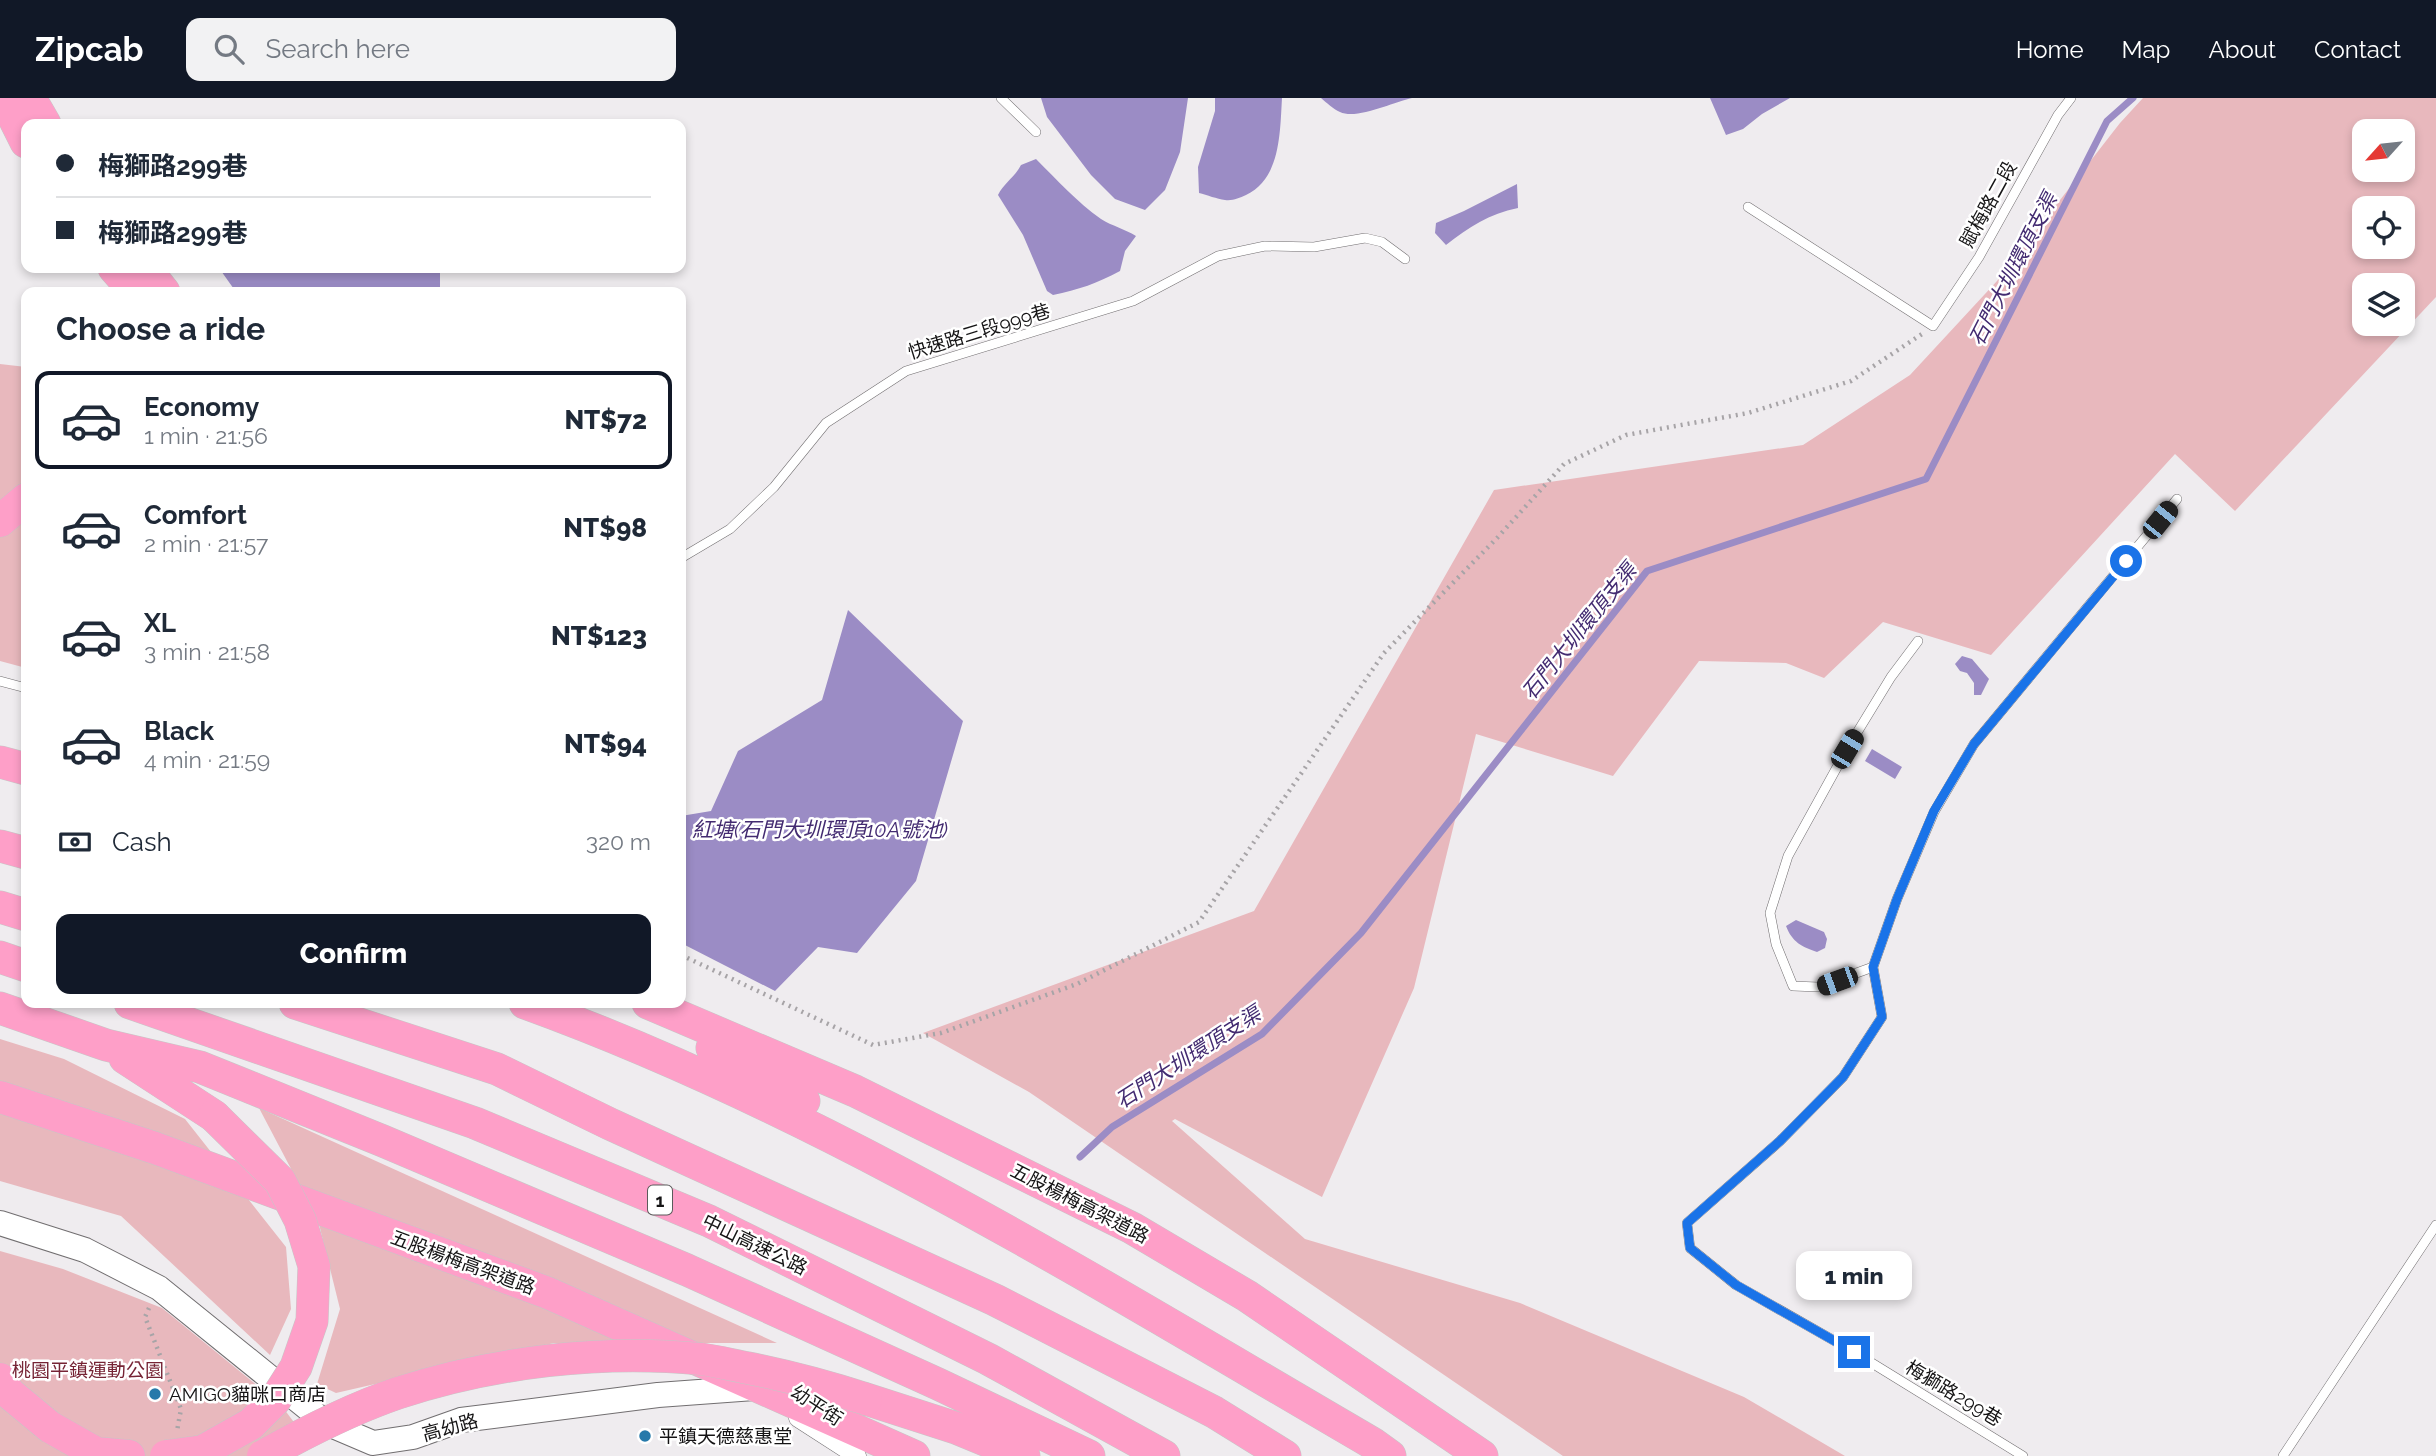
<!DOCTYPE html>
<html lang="en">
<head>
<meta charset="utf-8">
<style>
  body { margin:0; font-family:Raleway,"Noto Sans TC",sans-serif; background:#f2f2f3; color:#1f2937; height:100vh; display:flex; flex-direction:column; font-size:26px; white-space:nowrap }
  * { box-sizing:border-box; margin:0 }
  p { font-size:23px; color:#747a83 }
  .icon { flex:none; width:38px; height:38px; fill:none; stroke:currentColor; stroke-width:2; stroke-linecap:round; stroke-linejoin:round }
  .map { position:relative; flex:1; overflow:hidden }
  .panel { position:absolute; left:21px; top:189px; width:665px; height:721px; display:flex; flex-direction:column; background:#fff; border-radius:14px; box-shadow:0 4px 10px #0003 }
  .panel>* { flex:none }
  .top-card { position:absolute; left:21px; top:21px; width:665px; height:154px; border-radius:14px; box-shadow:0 4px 10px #0003; display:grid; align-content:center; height:154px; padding:0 35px; background:#fff }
  .needle { width:46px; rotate:243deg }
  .fabs { position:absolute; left:2352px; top:21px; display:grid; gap:14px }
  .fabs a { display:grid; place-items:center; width:63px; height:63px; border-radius:14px; background:#fff; box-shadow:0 4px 10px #0003; font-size:35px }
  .end { position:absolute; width:32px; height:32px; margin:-16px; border:9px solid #1a73e8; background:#fff; box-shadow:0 0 0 4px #fff }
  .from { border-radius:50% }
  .bubble { position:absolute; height:49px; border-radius:14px; background:#fff; box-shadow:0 4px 10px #0003; font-size:23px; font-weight:800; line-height:49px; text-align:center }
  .car { position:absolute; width:21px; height:42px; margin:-21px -10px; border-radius:9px; box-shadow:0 0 5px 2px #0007; background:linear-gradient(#222 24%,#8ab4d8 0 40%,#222 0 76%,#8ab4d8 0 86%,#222 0) }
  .top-card b { display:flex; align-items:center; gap:24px; height:66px; font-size:26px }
  .top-card b+b { border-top:2px solid #e0e1e3 }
  .top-card i { width:18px; height:18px; background:#1f2937 }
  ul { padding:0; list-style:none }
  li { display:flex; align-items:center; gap:21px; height:98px; margin:0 14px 10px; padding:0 21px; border:4px solid transparent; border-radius:14px }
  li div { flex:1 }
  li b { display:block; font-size:26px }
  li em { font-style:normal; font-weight:800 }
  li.selected { border-color:#111827 }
  li>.icon { width:63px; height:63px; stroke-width:1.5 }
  h2 { padding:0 35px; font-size:32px; line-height:84px }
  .pay { display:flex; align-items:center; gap:18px; height:77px; padding:0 35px; font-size:26px }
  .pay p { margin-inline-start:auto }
  .cta { display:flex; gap:14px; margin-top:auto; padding:14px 35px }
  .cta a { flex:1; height:80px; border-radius:14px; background:#111827; color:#fff; font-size:28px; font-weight:800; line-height:80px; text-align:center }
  header { display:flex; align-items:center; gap:42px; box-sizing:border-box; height:98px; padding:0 35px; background:#111827; color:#fff }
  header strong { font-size:33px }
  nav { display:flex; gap:38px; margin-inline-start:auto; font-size:24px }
  .search { width:490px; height:63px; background:#f2f2f3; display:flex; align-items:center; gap:18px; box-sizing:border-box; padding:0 24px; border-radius:14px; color:#747a83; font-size:26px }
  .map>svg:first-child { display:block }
  .green { fill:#e8b8bd; fill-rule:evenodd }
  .water { fill:#9b8cc5 }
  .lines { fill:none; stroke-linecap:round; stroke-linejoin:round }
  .stream { stroke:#9b8cc5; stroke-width:7 }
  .lane-casing { stroke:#716e70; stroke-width:10 }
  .street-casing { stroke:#716e70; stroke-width:19 }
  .secondary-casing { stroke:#716e70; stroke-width:26 }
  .highway-casing { stroke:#c7c7c7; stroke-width:33 }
  .path { stroke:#a7a4a7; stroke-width:4.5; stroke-dasharray:2 5; stroke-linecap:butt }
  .lane { stroke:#fff; stroke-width:9 }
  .street { stroke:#fff; stroke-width:18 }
  .secondary { stroke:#fff; stroke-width:24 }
  .highway { stroke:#fe9fc8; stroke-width:32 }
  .highway-bridge-casing { stroke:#c7c7c7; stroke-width:33; stroke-linecap:butt }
  .highway-bridge { stroke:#fe9fc8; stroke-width:32 }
  .route { stroke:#1a73e8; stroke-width:9 }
  .poi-dot { fill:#2679aa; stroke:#fff; stroke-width:2.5 }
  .labels { text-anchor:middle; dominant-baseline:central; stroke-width:5; stroke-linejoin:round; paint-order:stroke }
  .shield { fill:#fff; stroke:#5b5a5b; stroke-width:2 }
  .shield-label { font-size:18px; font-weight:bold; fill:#151415 }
  .street-label { font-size:19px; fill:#151415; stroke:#fff }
  .park-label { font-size:19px; fill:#762435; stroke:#fff }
  .poi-label { font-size:19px; fill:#151415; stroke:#fff; text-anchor:start }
  .water-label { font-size:21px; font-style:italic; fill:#432b71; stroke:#fff }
</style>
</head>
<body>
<header>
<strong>Zipcab</strong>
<div class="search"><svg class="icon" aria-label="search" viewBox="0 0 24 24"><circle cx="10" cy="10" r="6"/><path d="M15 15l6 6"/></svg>Search here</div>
<nav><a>Home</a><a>Map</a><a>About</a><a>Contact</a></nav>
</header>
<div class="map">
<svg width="2436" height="1358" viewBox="0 0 2436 1358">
  <rect width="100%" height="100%" fill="#efecef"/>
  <path class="green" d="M2143,0H2436V199L2235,413L2175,356L1991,557L1883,524L1824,580L1786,565L1699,563L1613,678L1476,636L1414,890L1322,1099L1175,1021L1172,1023L1305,1141L1520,1205L1744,1299L1845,1358H1563L1029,994L923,935L1254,813L1494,392L1803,347L1910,277L1997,183L2120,25ZM2403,33V72H2364V33ZM2364,110H2403V149H2364ZM2403,187V226H2364V187Z
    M0,266L26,269V570L0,563Z
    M0,941L64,961L185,1021L286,1149L291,1211L270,1257L121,1118L0,1083Z
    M259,1010L777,1245H554L336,1295L317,1286L340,1211L318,1122Z
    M0,1153L63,1171L162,1210L281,1307L305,1339L266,1358H0Z"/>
  <path class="water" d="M1041,0H1188L1180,54L1165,92L1145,112L1115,101L1091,77L1047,19Z
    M1215,0H1282C1280,33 1281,81 1246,97C1239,100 1233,103 1225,102C1217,101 1207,97 1199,95L1198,69L1215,13Z
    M1321,0H1412C1393,4 1357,22 1340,14C1333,11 1327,5 1321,0Z
    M1710,0H1790L1762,16L1743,31L1726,37Z
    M1036,61C1057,82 1077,104 1101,121C1112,128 1125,131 1136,138L1125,153L1120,173C1098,185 1078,192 1053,197L1047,193L1023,137L998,97C1004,85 1015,79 1021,67Z
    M1517,86L1518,110C1489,116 1469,129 1446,147L1435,135L1436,125L1464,113Z
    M219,170H440V194H236Z
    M848,512L963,623L916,783L857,855L818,849L775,893L681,845V718L711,713L738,653L822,602Z
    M1962,558L1972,561L1989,581L1981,597H1974V585L1967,575L1960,573L1955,566Z
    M1872,651L1902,669L1895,681L1865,663Z
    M1796,822L1824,834L1827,841L1825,850L1817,854C1802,849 1792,844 1786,828Z"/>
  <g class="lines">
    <path class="stream" d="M1080,1059L1112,1029L1262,936L1361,835L1647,473L1926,381L2107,23L2133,0"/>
    <g class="lane-casing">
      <path id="lane" d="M1001,0L1036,34
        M1748,109L1933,228L1979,159L2058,17L2071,0
        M681,460L730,431L774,389L826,325L906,273L1133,203L1218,158L1265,148L1314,149L1365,140L1382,144L1405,161
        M0,583L26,590
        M1873,869L1818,889L1793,888L1776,846L1770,815L1788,758L1847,651L1891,579L1918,543
        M2023,1358L1854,1254L1736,1187L1690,1150L1687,1125L1780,1043L1843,979L1882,919L1873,869L1897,801L1934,714L1974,646L2177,401
        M2283,1358L2436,1127"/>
    </g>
    <g class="street-casing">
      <path id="street" d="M798,1320L857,1358"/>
    </g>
    <g class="secondary-casing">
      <path id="secondary" d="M0,1125L85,1152L159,1190L326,1325L373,1345L413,1339L461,1322L658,1297L754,1290"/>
    </g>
    <g class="highway-casing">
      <path id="highway" d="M4,0L26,44
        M30,0L45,26
        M114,170L135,194
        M145,170L164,194
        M0,423L26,401
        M0,664L26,671
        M0,748L26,755
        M0,809L26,817
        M0,859L26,868
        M130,905L475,1025L709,1123L988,1261L1164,1358
        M295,905L497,971L610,1026L995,1202L1214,1314L1285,1358
        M525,905C823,1013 1099,1186 1372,1345L1390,1358
        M648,905L855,993L1132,1130L1247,1198L1482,1358
        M0,910L106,947L200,969L383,1043L687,1172L938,1286L1089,1358
        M712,950L804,1003
        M125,960L214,1018
        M0,999L155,1050L548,1195L914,1358
        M0,1281L9,1295L50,1329L96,1355L129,1358
        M866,1301L956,1330L1024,1358"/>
    </g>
    <path class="path" d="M681,857L873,947L941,935L1077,886L1199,824L1384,555L1498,439L1564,366L1626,337L1748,315L1851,283L1922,236
      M149,1210L145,1219L181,1311L177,1333"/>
    <use href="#lane" class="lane"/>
    <use href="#street" class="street"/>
    <use href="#secondary" class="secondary"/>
    <use href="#highway" class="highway"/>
    <g class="highway-bridge-casing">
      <path id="highway-bridge" d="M166,1358L203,1353L251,1326L275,1302L296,1269L312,1223L314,1168L300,1122L280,1083L214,1018
        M263,1358C306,1334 351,1311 398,1295C493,1264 601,1251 701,1261C717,1263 732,1267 748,1270C788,1278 826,1288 866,1301"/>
    </g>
    <use href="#highway-bridge" class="highway-bridge"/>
  </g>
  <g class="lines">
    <path class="route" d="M1854,1254L1736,1187L1690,1150L1687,1125L1780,1043L1843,979L1882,919L1873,869L1897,801L1934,713L1974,646L2126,463"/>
  </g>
  <g class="poi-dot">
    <circle cx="155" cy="1296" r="7"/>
    <circle cx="645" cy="1338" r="7"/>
  </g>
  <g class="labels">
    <rect class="shield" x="648" y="1087.5" width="24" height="29" rx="5"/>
    <g class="shield-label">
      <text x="660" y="1102">1</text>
    </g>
    <g class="street-label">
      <text transform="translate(1988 106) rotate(-61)">賦梅路二段</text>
      <text transform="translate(979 233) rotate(-17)">快速路三段999巷</text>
      <text transform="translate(1080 1105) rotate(27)">五股楊梅高架道路</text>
      <text transform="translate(755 1146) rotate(26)">中山高速公路</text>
      <text transform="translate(463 1164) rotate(20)">五股楊梅高架道路</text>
      <text transform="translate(1954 1295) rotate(31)">梅獅路299巷</text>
      <text transform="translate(817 1307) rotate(33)">幼平街</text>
      <text transform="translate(450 1329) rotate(-15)">高幼路</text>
    </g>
    <g class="park-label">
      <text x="88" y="1272">桃園平鎮運動公園</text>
    </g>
    <g class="poi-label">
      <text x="169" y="1296">AMIGO貓咪口商店</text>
      <text x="659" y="1338">平鎮天德慈惠堂</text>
    </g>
    <g class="water-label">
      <text transform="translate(2013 171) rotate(-63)">石門大圳環頂支渠</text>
      <text transform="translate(1579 533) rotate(-51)">石門大圳環頂支渠</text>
      <text x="820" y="731">紅塘(石門大圳環頂10A號池)</text>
      <text transform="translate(1188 959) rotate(-33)">石門大圳環頂支渠</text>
    </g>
  </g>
</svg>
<div class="fabs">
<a><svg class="needle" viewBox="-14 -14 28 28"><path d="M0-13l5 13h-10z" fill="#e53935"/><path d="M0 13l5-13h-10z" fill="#747a83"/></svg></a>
<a><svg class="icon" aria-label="locate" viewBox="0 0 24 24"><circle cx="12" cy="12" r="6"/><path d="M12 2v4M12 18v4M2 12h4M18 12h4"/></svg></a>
<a><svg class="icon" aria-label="layers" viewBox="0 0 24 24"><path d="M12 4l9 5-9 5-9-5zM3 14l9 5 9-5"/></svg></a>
</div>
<i class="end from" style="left:2126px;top:463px"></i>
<i class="end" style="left:1854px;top:1254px"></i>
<div class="bubble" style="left:1796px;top:1153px;width:116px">1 min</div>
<i class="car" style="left:2160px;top:422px;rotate:39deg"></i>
<i class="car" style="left:1847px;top:651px;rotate:31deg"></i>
<i class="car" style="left:1837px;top:883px;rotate:250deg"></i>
<div class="top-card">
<b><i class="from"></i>梅獅路299巷</b>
<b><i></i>梅獅路299巷</b>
</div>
<section class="panel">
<h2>Choose a ride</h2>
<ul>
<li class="selected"><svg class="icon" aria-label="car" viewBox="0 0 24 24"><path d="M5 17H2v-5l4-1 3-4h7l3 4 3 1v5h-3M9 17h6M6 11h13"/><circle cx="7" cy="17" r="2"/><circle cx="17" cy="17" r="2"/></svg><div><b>Economy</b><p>1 min · 21:56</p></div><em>NT$72</em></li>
<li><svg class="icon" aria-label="car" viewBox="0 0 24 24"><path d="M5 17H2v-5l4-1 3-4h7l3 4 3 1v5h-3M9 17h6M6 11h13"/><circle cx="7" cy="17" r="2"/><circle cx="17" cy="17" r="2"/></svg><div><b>Comfort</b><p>2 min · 21:57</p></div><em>NT$98</em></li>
<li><svg class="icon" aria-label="car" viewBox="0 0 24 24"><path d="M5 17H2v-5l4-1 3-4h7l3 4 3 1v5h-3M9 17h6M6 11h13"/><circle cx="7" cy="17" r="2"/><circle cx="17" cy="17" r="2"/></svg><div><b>XL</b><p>3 min · 21:58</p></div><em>NT$123</em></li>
<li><svg class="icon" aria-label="car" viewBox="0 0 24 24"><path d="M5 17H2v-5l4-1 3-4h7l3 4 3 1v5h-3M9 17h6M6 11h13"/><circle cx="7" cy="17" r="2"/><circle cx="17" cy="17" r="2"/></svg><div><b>Black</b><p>4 min · 21:59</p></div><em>NT$94</em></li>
</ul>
<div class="pay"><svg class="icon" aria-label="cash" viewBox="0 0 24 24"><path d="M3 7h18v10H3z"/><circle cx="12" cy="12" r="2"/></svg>Cash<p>320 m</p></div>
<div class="cta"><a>Confirm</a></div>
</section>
</div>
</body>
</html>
